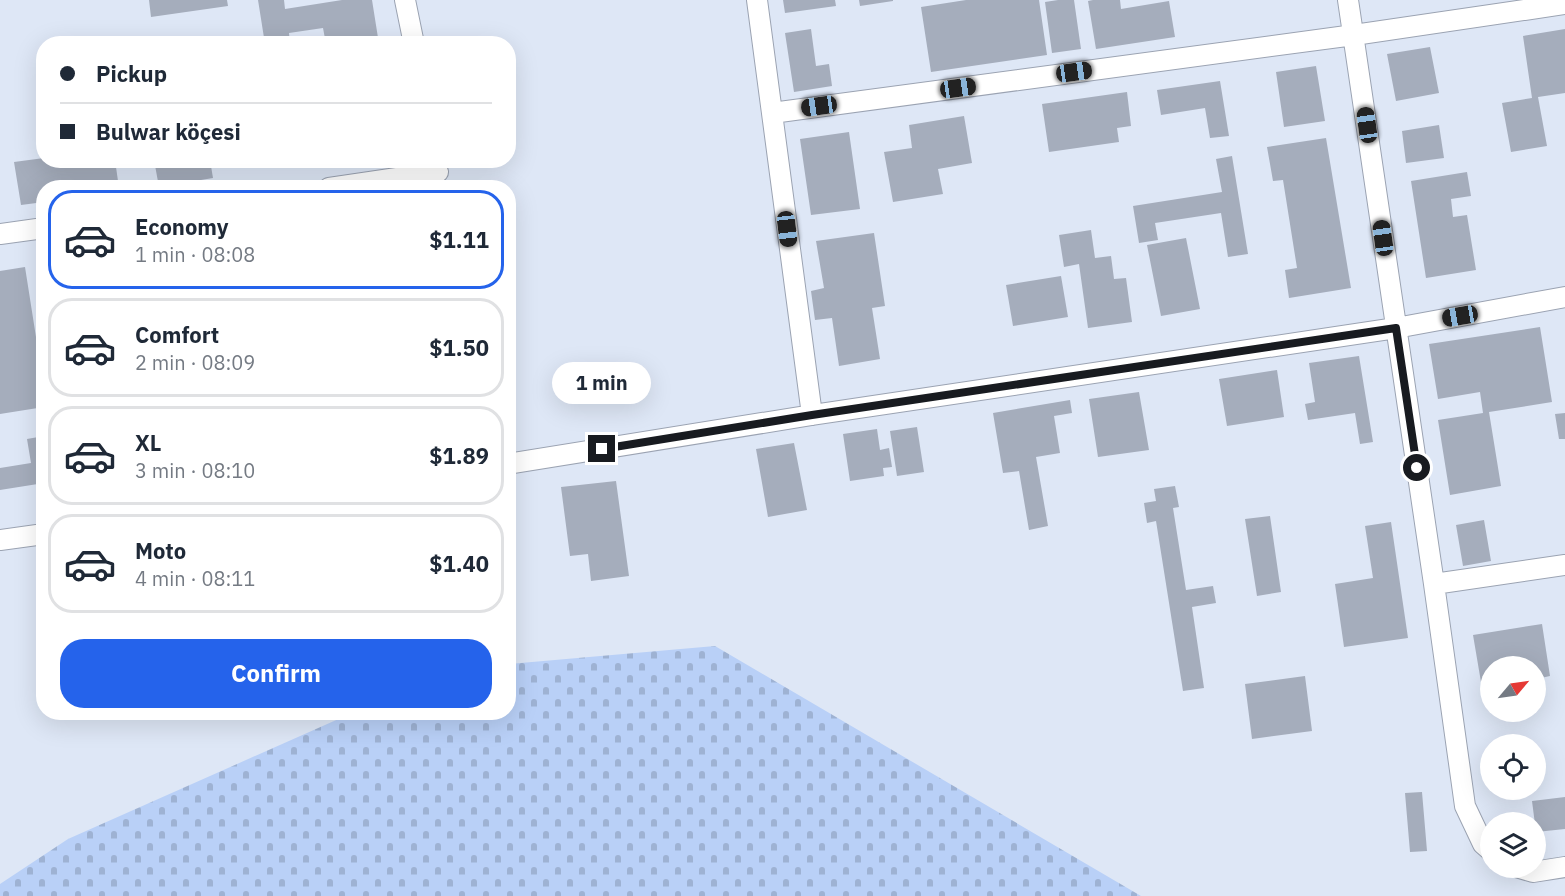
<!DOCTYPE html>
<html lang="en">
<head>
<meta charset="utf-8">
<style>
  body { margin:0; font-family:"IBM Plex Sans",sans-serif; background:#f6f6f7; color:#1f2937; height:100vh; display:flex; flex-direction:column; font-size:22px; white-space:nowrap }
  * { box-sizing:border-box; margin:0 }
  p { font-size:20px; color:#747a83 }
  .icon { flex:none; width:33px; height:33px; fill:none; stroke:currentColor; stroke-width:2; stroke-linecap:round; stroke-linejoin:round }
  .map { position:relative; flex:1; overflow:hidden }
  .drawer { position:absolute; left:36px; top:180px; width:480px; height:540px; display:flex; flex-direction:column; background:#fff; border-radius:24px; box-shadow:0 6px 24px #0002 }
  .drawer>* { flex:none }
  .hud { position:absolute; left:36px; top:36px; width:480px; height:132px; border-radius:24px; box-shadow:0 6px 24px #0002; display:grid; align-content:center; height:132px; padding:0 24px; background:#fff }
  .needle { width:39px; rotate:61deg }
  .fabs { position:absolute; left:1480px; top:656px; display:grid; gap:12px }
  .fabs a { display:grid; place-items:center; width:66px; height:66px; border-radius:50%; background:#fff; box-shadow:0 6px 24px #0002; font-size:30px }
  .end { position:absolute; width:27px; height:27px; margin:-14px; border:8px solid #181b20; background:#fff; box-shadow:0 0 0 3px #fff }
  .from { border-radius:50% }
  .bubble { position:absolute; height:42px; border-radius:21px; background:#fff; box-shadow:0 6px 24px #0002; font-size:20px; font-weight:800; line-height:42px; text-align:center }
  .car { position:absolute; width:18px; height:36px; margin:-18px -9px; border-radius:8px; box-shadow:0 0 4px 2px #0007; background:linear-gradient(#222 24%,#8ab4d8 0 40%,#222 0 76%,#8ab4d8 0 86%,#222 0) }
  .hud b { display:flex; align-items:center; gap:21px; height:57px; font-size:22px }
  .hud b+b { border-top:2px solid #e0e1e3 }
  .hud i { width:15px; height:15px; background:#1f2937 }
  ul { padding:10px 0 0; list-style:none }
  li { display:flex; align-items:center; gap:18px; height:99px; margin:0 12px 9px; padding:0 12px; border:3px solid #e0e1e3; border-radius:24px }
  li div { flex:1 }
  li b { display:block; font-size:22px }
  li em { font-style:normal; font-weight:800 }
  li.on { border-color:#2563eb }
  li>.icon { width:54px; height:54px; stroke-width:1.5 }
  .button { display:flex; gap:12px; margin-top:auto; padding:12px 24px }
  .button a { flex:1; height:69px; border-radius:24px; background:#2563eb; color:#fff; font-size:24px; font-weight:800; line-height:69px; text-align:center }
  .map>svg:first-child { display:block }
  .cemetery { fill:url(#cemetery-stones) }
  .building { fill:#a5adbc }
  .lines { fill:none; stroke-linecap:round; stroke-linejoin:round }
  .minor-casing { stroke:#9ba3b2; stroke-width:22 }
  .minor { stroke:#fff; stroke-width:20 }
  .route { stroke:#181b20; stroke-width:8 }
</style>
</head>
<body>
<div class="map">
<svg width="1565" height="896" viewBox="0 0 1565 896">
  <defs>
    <pattern id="cemetery-stones" width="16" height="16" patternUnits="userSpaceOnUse" patternTransform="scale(1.5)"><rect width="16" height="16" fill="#b9d0f7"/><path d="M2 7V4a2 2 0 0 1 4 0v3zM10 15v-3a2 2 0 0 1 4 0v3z" fill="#9eb2d3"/></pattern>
  </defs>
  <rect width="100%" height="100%" fill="#dee7f6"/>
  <path class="cemetery" d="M715,646L1141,896H0V884L68,839L352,713L508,712L509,664Z"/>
  <path class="building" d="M149,0H227L228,6L151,17Z
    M258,0H284L285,9L342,0H372L379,44H326L323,28L289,33L290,44H265Z
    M783,0H835L836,6L785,13Z
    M859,0H893V1L860,6Z
    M966,0H1039L1047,55L931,72L921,7Z
    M1058,0H1074L1081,49L1052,53L1045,2Z
    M1093,0H1120L1121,9L1169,1L1175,37L1096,49L1088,1Z
    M811,29L816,66L829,64L832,86L794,92L785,33Z
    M1565,29V93L1538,97L1547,146L1511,152L1502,103L1532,98L1523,36Z
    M242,36L244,44H201V42Z
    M1430,47L1439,93L1396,101L1387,54Z
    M1316,66L1325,121L1284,127L1276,72Z
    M1220,81L1229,136L1210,138L1205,108L1161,115L1157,90Z
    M1127,92L1131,126L1117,128L1119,142L1049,152L1042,104Z
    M964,116L972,163L938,169L943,194L893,202L884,152L912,148L909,125Z
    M1439,125L1444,158L1406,163L1402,131Z
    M849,132L860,209L811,215L800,139Z
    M1326,138L1351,288L1289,298L1285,270L1297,268L1283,180L1273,181L1267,147Z
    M1232,156L1248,254L1228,257L1221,213L1155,223L1158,240L1139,243L1133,206L1222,192L1216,159Z
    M44,158V160H115L119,188H44V202L21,205L14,162Z
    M154,160H210L213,178L159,187Z
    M1467,172L1471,196L1451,199L1453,217L1467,215L1476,270L1426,278L1411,181Z
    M1091,230L1095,258L1111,256L1114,279L1126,278L1132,322L1088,328L1079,264L1064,267L1059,235Z
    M874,233L885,306L872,308L880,359L839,366L832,318L815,320L811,291L824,288L816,241Z
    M1186,238L1200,309L1161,316L1147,245Z
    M25,267L44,388V407L0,414V271Z
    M1061,276L1068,317L1013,326L1006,285Z
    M1540,327L1552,402L1489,412L1501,486L1450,495L1438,420L1483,413L1480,392L1438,399L1429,344Z
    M1359,356L1373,442L1360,444L1355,413L1308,420L1305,404L1315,402L1309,363Z
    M1277,370L1284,417L1227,426L1219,379Z
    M1139,392L1149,450L1098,457L1089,399Z
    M1070,400L1072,413L1054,416L1060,453L1036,457L1048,526L1029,530L1019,471L1003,473L993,413Z
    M1565,413V439H1559L1555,414Z
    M917,427L924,472L897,476L890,431Z
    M877,429L880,450L889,448L892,467L883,468L884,476L850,481L843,434Z
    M44,436V483L0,490V468L31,463L27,439Z
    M794,443L807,510L768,517L756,449Z
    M616,481L629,576L591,581L588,554L570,556L561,487Z
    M1175,486L1179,507L1173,508L1186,590L1213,586L1216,603L1192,607L1204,688L1183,691L1156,521L1147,523L1144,503L1156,501L1154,489Z
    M1270,516L1281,592L1257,596L1245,519Z
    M1484,520L1491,561L1463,566L1456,525Z
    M1391,522L1408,638L1344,647L1335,584L1373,578L1365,526Z
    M1542,624L1550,676L1536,679V666H1491V686L1482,688L1473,635Z
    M1305,676L1312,731L1252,739L1245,684Z
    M1422,792L1427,851L1410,852L1405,793Z
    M1565,797V829L1536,832L1532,801Z"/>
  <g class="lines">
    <g class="minor-casing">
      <path id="minor" d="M405,0L414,44
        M757,0L812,415
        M1348,0L1434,584L1465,806L1483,844L1491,851
        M772,113L1354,35L1565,4
        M329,188L438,172
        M0,234L44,228
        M508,464L812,415L1396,328L1565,297
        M0,540L44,534
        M1434,584L1565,565
        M1516,867L1533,872L1565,867"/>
    </g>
    <use href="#minor" class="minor"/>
  </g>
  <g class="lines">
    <path class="route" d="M602,449L812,415L1396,328L1417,468"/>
  </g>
</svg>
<div class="fabs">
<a><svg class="needle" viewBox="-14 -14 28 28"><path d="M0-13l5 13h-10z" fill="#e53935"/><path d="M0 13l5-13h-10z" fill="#747a83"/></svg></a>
<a><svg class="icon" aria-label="locate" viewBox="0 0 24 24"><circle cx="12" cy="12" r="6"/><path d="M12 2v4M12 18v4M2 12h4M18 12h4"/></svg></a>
<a><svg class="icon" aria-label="layers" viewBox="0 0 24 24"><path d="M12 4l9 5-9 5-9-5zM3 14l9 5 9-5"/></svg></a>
</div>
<i class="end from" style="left:1417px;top:468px"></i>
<i class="end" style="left:602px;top:449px"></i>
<div class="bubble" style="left:552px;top:362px;width:99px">1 min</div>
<i class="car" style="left:1074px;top:72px;rotate:82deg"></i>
<i class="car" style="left:958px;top:88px;rotate:82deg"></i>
<i class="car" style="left:819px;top:106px;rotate:262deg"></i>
<i class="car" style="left:1367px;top:125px;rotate:352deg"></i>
<i class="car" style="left:787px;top:229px;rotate:173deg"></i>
<i class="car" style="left:1383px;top:238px;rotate:352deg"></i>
<i class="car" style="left:1460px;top:316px;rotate:260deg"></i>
<div class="hud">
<b><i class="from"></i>Pickup</b>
<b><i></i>Bulwar köçesi</b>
</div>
<section class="drawer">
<ul>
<li class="on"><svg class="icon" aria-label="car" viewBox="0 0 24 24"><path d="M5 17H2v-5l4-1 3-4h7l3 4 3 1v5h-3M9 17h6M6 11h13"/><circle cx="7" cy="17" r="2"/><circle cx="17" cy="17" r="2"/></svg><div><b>Economy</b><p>1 min · 08:08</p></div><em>$1.11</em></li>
<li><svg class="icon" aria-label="car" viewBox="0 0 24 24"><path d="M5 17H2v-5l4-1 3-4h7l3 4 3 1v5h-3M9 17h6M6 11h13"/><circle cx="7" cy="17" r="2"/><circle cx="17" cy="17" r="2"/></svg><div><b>Comfort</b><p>2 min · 08:09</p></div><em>$1.50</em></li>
<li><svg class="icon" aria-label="car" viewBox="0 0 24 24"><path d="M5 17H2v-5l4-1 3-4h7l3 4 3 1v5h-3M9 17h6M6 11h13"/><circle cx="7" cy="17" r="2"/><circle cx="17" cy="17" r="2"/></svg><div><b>XL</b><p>3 min · 08:10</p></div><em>$1.89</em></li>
<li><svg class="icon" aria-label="car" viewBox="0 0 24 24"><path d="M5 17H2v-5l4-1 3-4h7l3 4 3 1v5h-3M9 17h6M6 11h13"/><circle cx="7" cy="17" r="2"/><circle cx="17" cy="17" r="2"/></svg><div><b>Moto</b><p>4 min · 08:11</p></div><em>$1.40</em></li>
</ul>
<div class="button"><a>Confirm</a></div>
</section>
</div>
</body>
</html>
